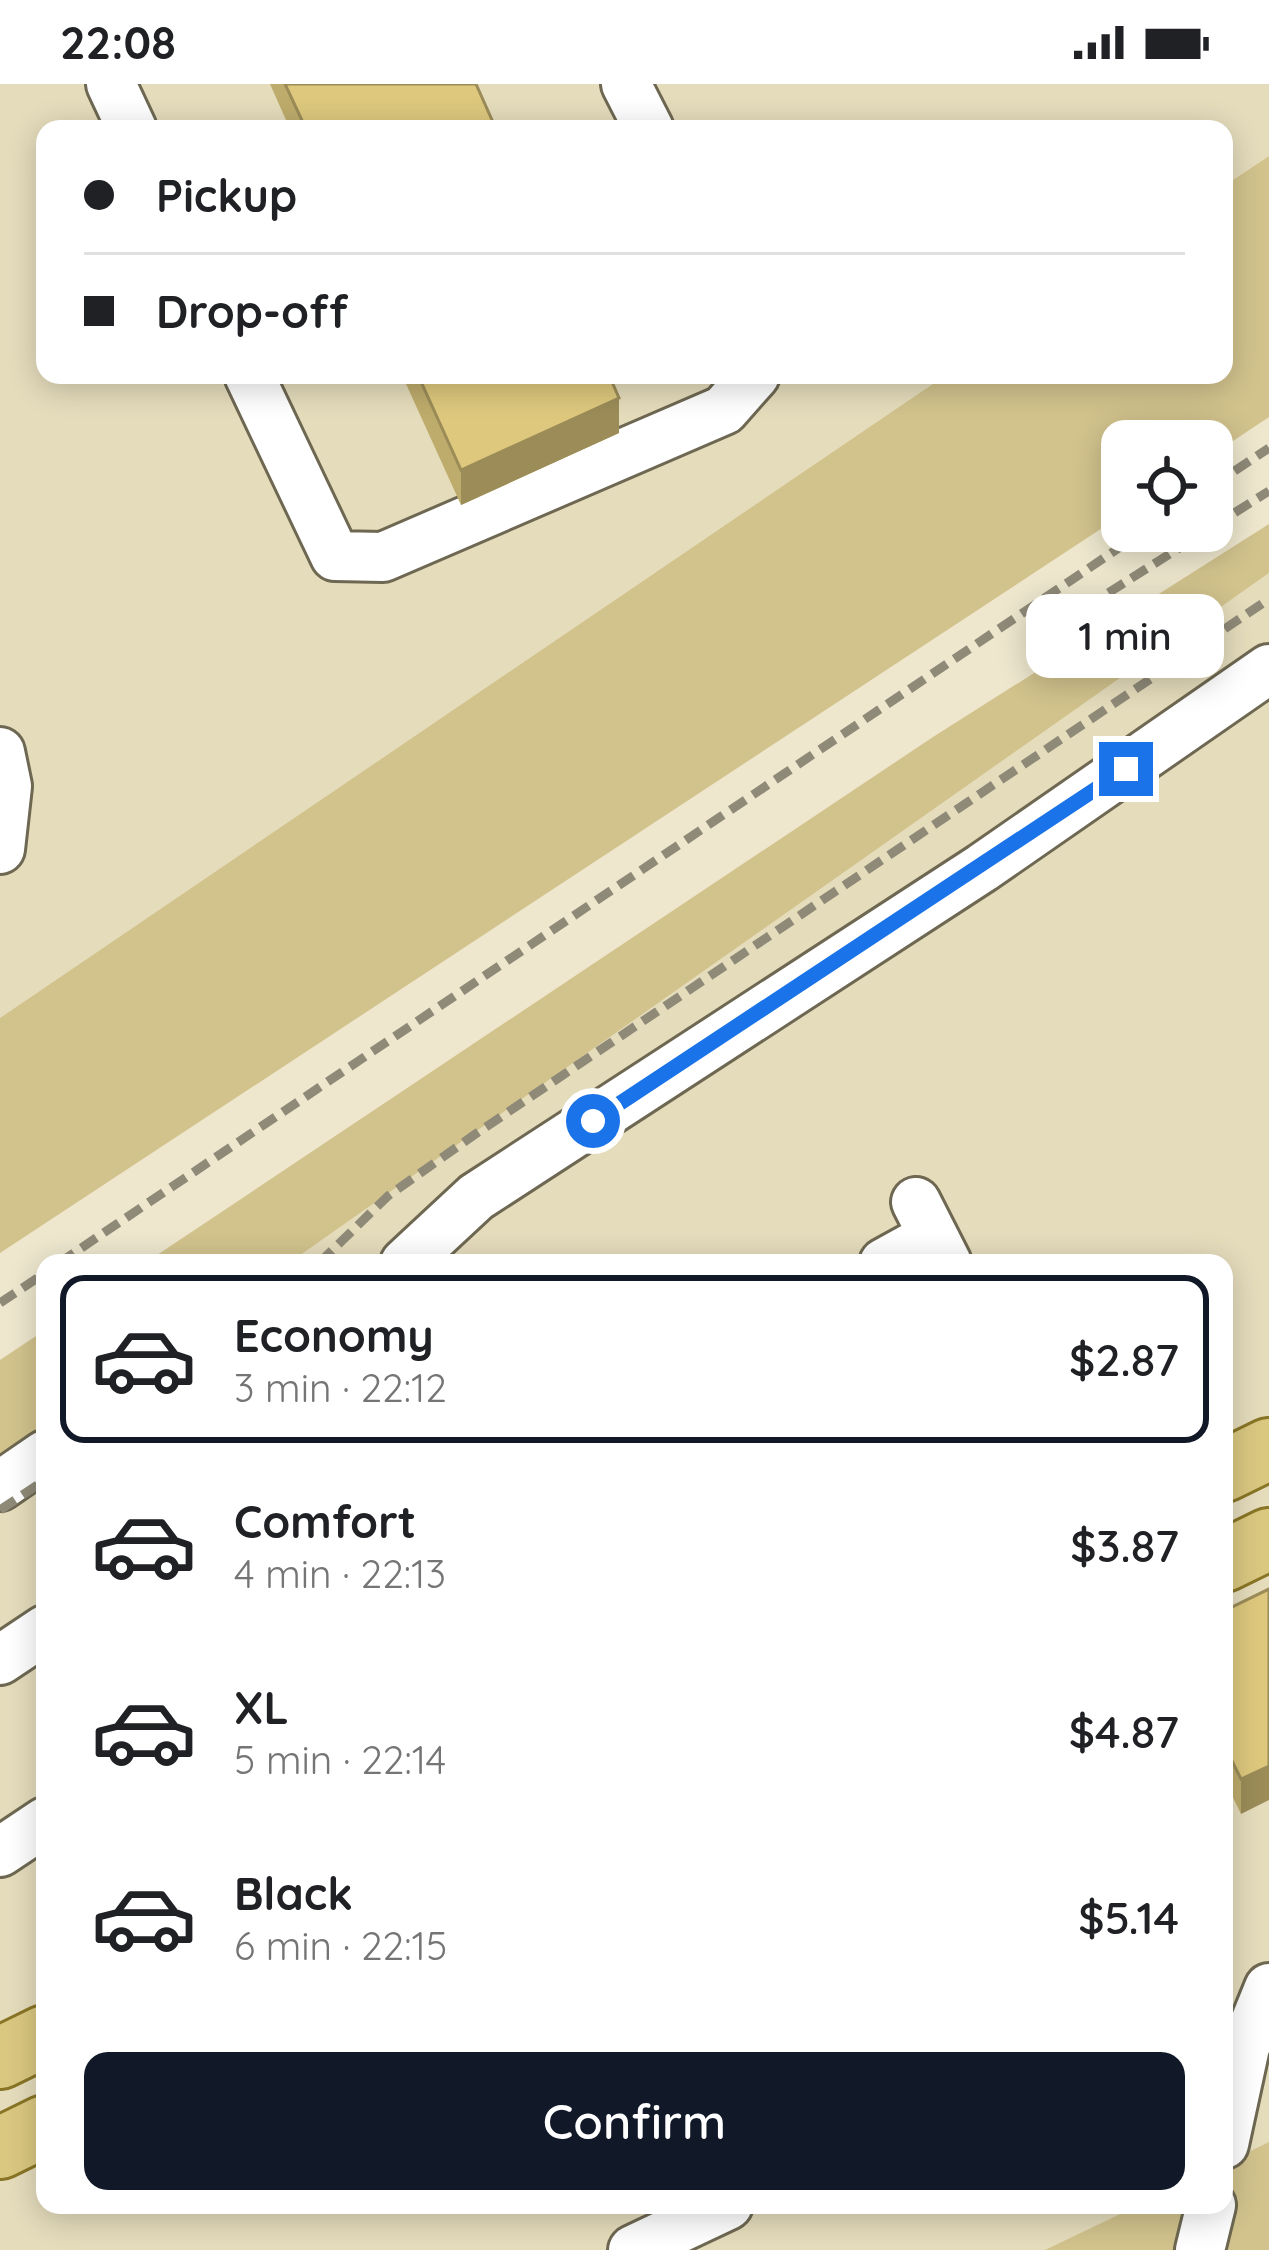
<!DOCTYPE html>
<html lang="en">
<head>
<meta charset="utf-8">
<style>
  body { margin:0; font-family:Quicksand,sans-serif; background:#f2f2f2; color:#202124; height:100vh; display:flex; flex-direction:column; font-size:45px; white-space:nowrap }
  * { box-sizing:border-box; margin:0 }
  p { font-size:39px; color:#757577 }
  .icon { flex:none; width:66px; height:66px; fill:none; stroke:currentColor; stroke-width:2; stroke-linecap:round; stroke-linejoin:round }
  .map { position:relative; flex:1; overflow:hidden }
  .details { position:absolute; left:36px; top:1170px; width:1197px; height:960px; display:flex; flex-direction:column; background:#fff; border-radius:24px; box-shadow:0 6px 30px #0003 }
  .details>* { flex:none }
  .banner { position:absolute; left:36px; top:36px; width:1197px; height:264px; border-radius:24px; box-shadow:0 6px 30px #0003; display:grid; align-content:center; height:264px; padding:0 48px; background:#fff }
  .buttons { position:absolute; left:1101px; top:336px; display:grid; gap:24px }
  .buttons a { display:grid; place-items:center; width:132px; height:132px; border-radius:24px; background:#fff; box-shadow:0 6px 30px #0003; font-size:60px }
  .end { position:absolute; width:54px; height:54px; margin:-27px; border:15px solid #1a73e8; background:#fff; box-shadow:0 0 0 6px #fff }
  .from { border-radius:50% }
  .bubble { position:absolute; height:84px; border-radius:24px; background:#fff; box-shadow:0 6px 30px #0003; font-size:39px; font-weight:600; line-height:84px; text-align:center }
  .banner b { display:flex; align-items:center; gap:42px; height:114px; font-size:45px }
  .banner b+b { border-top:3px solid #e0e0e0 }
  .banner i { width:30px; height:30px; background:#202124 }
  ul { padding:21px 0 0; list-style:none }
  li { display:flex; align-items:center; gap:36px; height:168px; margin:0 24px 18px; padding:0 24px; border:6px solid transparent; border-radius:24px }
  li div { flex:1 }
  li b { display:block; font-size:45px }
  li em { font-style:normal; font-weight:600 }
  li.selected { border-color:#111827 }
  li>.icon { width:108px; height:108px; stroke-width:1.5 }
  .action { display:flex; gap:24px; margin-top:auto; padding:24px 48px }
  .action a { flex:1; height:138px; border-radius:24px; background:#111827; color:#fff; font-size:48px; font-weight:600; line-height:138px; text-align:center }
  .status { display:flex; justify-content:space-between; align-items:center; height:84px; padding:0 60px; background:#fff; direction:ltr }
  .status svg { height:33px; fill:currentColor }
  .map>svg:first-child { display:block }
  .built { fill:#e5dcbc }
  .green { fill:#d2c38d }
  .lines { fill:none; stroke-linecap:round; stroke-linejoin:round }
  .minor-casing { stroke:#6e6852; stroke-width:54 }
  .major-casing { stroke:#897525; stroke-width:66 }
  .minor { stroke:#fff; stroke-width:48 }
  .major { stroke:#dac881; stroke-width:60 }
  .rail { stroke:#8f8a78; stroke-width:9; stroke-dasharray:18 9; stroke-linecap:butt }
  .wall { fill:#beac6c }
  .shaded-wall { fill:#9b8c58 }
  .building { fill:#ddc87d; stroke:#9b8c58; stroke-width:3 }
  .route { stroke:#1a73e8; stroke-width:15 }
</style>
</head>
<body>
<div class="status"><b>22:08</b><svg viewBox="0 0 49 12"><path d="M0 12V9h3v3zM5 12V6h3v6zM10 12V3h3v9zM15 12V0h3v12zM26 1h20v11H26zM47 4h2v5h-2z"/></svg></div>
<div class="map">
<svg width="1269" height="2166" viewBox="0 0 1269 2166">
  <rect width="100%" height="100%" fill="#eee7ce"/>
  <path class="built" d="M0,0H1269V72L1224,102V45H45V291H946L0,934Z
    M1269,489V2166H0V1374L45,1344V2121H1224V1179H289Z"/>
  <path class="green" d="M1269,72V333L1212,371V357H1122V431L0,1169V934L946,291H1224V102Z
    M1269,440V489L289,1179H145L933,653Z
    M45,1246V1344L0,1374V1276Z
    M1269,2058V2166H1045L1139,2121H1224V2080Z"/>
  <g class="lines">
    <g class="minor-casing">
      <path id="minor" d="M111,0L132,45
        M626,0L649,45
        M249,291L335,472L383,473L724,326L755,291
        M0,668L7,702L0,765
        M916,1118L947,1179
        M405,1179L476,1113L982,784L1269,585
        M884,1179L933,1152
        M0,1402L45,1371
        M0,1576L45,1546
        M0,1768L45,1738
        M1224,2060L1245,1963L1269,1904
        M633,2166L728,2121
        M1200,2166L1211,2121"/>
    </g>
    <g class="major-casing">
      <path id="major" d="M1224,1387L1269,1365
        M1224,1477L1269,1455
        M0,1974L45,1952
        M0,2064L45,2042"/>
    </g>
    <use href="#minor" class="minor"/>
    <use href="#major" class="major"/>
    <path class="rail" d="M1212,402L1269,364
      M1212,443L1269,407
      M1040,552L1206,447
      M59,1179L1144,447
      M319,1179L388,1112L474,1051L1269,515
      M0,1219L45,1189
      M0,1426L45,1396"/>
  </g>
  <path class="wall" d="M270,0H476L496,45H290Z
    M402,291H609L619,349L461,421Z
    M1269,1505L1241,1730L1224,1695V1527Z"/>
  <path class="shaded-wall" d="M619,314V349L461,421V386Z
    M1269,1682V1716L1241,1730V1695Z"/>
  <path class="building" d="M285,0H476L496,45H306Z
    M418,291H609L619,314L461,386Z
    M1269,1505V1682L1241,1695L1224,1661V1527Z"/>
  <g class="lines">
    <path class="route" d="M593,1037L1126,685"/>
  </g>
</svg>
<div class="buttons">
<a><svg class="icon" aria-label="locate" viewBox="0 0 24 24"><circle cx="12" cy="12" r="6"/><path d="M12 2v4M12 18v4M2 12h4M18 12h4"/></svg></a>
</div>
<i class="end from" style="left:593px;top:1037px"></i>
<i class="end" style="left:1126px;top:685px"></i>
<div class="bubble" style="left:1026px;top:510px;width:198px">1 min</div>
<div class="banner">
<b><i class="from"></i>Pickup</b>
<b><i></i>Drop-off</b>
</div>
<section class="details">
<ul>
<li class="selected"><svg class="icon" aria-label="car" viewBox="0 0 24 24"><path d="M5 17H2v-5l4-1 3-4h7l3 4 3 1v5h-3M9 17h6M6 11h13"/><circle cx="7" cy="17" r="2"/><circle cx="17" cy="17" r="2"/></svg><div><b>Economy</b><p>3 min · 22:12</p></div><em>$2.87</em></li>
<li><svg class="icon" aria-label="car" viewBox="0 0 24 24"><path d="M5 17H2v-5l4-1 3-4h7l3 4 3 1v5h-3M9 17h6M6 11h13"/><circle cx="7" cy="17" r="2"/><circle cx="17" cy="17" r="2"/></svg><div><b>Comfort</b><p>4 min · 22:13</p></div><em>$3.87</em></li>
<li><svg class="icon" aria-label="car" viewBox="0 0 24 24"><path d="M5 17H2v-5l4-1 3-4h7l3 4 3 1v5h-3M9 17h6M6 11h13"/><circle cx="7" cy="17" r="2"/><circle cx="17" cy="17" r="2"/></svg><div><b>XL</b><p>5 min · 22:14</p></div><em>$4.87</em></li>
<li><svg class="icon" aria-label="car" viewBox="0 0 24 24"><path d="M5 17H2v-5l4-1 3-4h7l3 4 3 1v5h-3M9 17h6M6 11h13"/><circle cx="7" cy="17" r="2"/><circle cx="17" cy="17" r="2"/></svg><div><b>Black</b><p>6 min · 22:15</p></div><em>$5.14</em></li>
</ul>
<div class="action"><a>Confirm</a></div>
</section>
</div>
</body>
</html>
